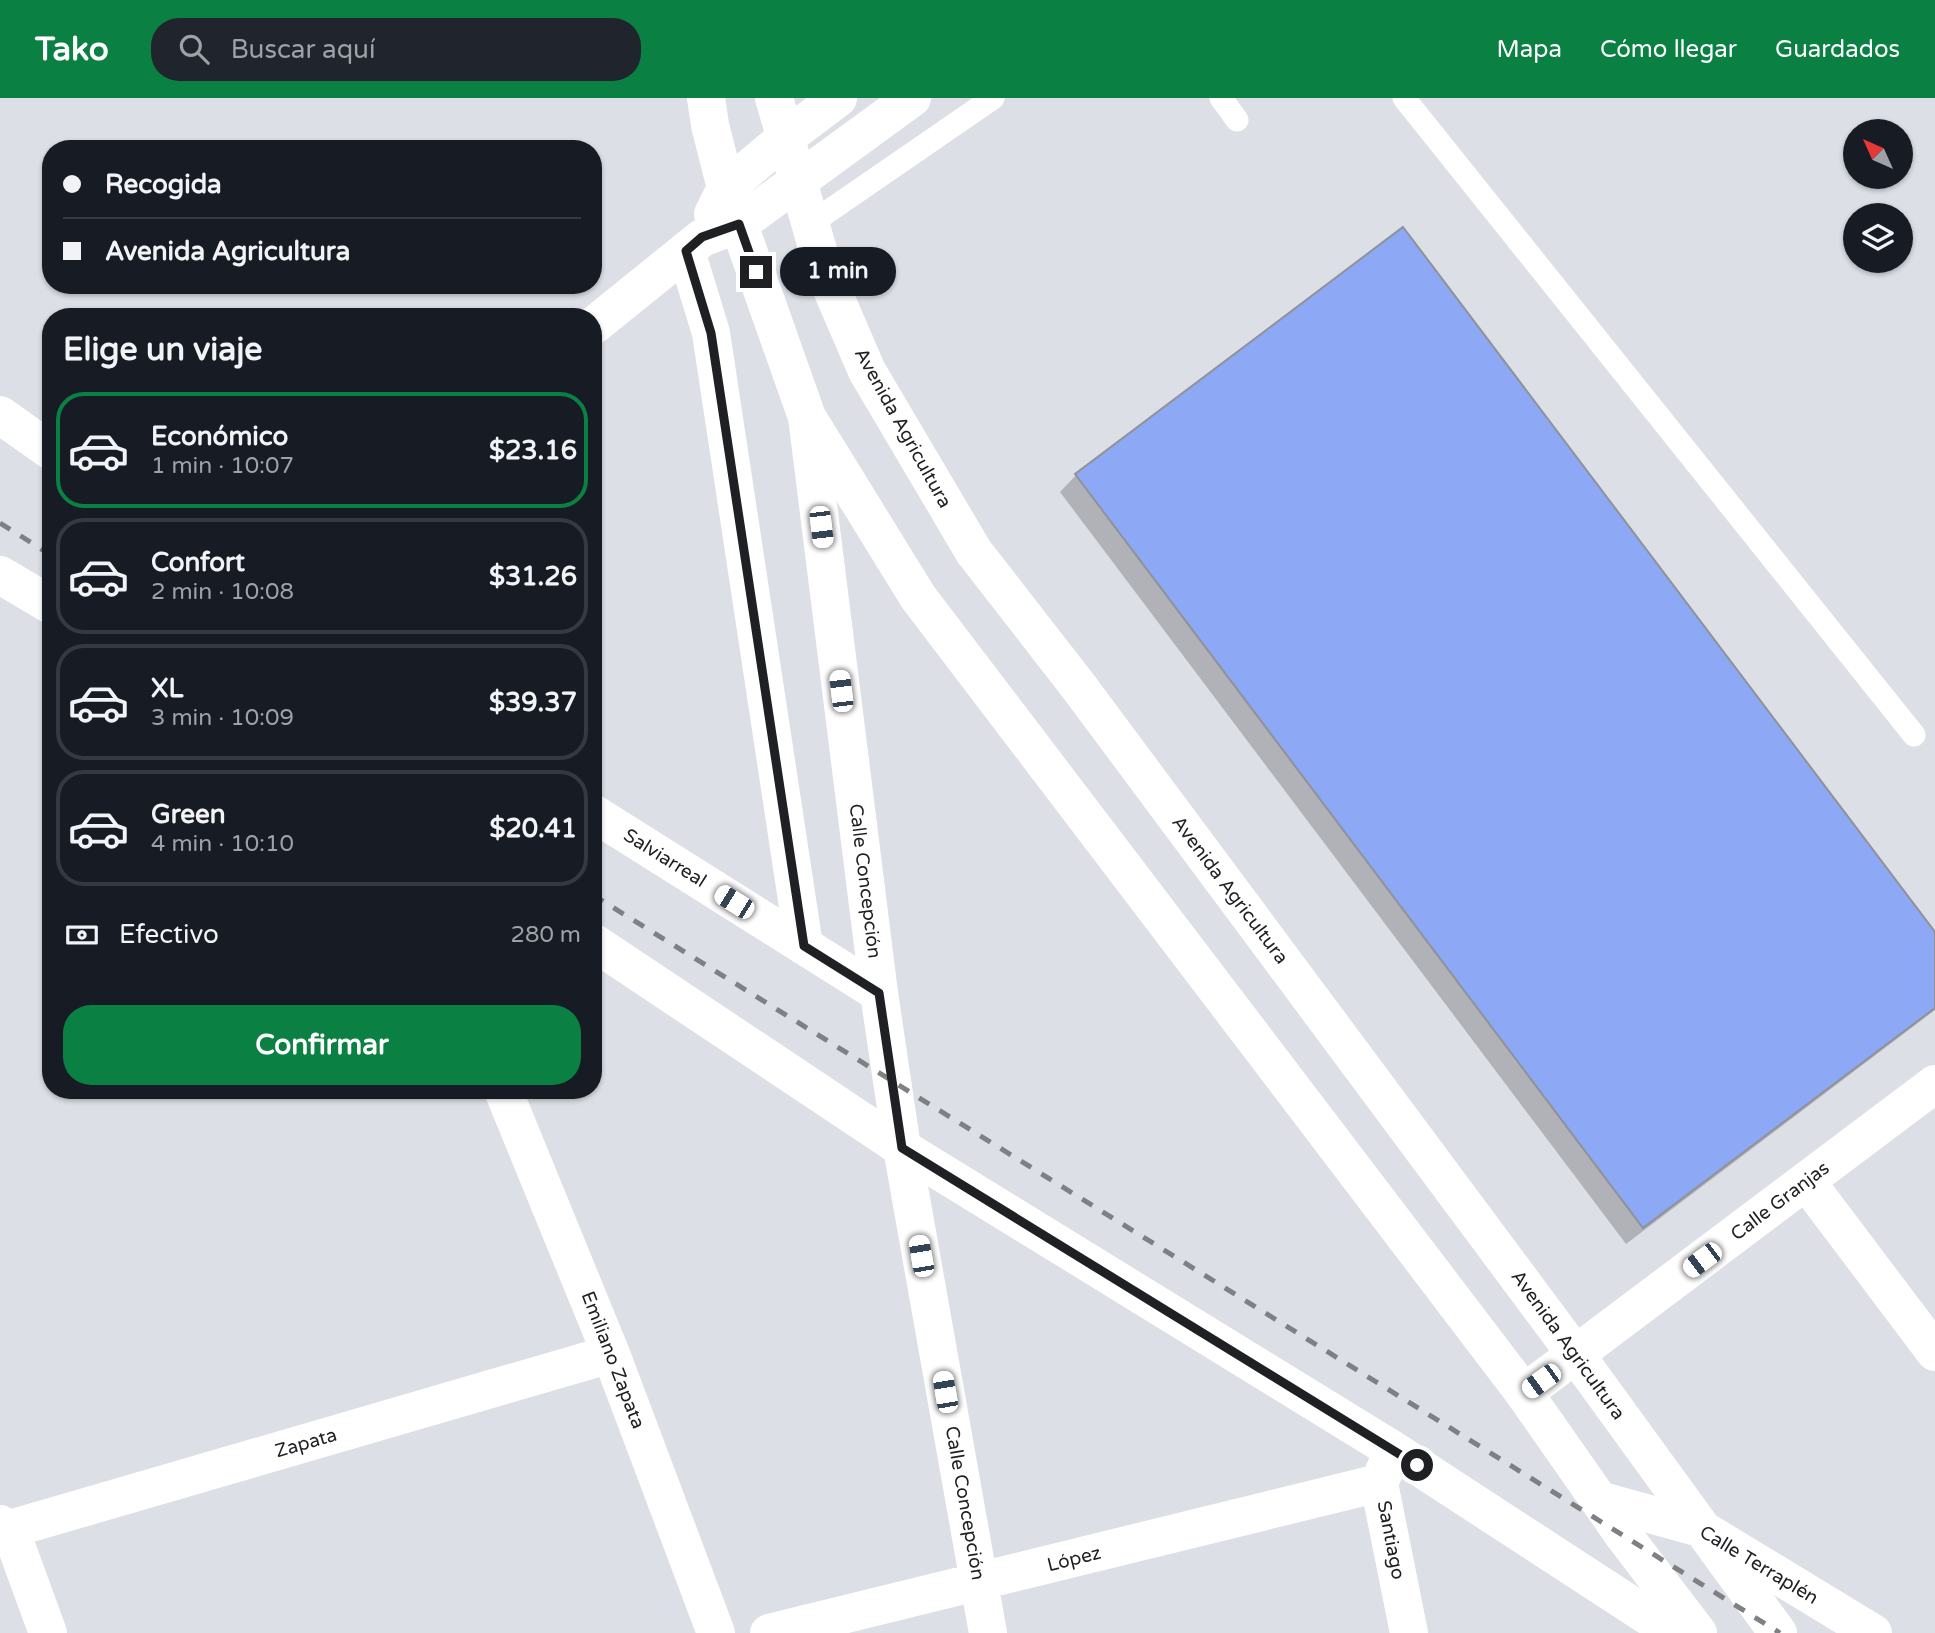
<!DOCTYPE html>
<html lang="es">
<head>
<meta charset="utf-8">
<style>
  body { margin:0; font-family:"Varela Round",sans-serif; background:#20242c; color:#f1f3f6; height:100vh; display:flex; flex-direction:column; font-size:26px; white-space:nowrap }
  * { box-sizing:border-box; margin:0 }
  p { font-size:23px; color:#9ea1a6 }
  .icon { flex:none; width:38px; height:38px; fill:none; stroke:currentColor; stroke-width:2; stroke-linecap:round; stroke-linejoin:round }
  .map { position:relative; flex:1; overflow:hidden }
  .side { position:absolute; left:42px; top:210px; width:560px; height:791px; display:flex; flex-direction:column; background:#171b24; border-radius:28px; box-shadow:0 2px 5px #0004 }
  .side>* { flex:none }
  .guide { position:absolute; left:42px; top:42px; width:560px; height:154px; border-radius:28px; box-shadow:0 2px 5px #0004; display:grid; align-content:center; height:154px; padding:0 21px; background:#171b24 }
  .needle { width:46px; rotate:315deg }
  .buttons { position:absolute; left:1843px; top:21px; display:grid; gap:14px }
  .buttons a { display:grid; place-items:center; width:70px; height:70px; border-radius:50%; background:#171b24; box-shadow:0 2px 5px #0004; font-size:35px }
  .end { position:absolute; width:32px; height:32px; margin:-16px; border:9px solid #1f2023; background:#fff; box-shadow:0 0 0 4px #fff }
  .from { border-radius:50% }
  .bubble { position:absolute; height:49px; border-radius:24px; background:#171b24; box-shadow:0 2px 5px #0004; font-size:23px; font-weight:800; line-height:49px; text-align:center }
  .car { position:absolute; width:21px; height:42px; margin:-21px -10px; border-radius:9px; box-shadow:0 0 5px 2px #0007; background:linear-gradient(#fff 24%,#345 0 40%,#fff 0 76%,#345 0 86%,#fff 0) }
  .guide b { display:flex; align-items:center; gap:24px; height:66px; font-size:26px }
  .guide b+b { border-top:2px solid #363941 }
  .guide i { width:18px; height:18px; background:#f1f3f6 }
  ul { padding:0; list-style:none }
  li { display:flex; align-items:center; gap:21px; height:116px; margin:0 14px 10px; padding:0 7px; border:4px solid #363941; border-radius:28px }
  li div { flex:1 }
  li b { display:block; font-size:26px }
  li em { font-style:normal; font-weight:800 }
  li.on { border-color:#0b8043 }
  li>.icon { width:63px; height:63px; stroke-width:1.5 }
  h2 { padding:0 21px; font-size:32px; line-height:84px }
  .pay { display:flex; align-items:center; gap:18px; height:77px; padding:0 21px; font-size:26px }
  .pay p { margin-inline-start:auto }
  .primary-button { display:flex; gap:14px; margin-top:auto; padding:14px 21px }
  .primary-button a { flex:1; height:80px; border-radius:28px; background:#0b8043; color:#fff; font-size:28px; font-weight:800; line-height:80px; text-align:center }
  header { display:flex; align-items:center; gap:42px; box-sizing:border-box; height:98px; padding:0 35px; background:#0b8043; color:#fff }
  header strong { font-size:33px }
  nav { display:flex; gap:38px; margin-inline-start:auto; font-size:24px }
  .search { width:490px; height:63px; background:#20242c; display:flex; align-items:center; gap:18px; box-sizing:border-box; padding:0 24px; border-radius:28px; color:#9ea1a6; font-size:26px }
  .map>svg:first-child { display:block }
  .shadow { fill:#0003 }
  .building { fill:#8da8f4; stroke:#8f9298; stroke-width:2 }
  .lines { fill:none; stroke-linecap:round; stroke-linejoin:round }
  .lane { stroke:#fff; stroke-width:23 }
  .street { stroke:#fff; stroke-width:38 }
  .secondary { stroke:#fff; stroke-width:38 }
  .rail { stroke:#7e8084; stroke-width:5; stroke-dasharray:12 12; stroke-linecap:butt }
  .route { stroke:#1f2023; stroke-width:9 }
  .labels { text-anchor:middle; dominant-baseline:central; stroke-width:7; stroke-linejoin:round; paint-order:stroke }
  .street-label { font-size:19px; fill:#1f2023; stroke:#fff }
</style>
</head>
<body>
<header>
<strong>Tako</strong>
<div class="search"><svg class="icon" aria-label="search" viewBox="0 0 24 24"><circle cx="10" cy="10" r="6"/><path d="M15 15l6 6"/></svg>Buscar aquí</div>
<nav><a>Mapa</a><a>Cómo llegar</a><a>Guardados</a></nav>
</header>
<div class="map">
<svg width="1935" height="1535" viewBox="0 0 1935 1535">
  <rect width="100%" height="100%" fill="#dcdfe5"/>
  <path class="shadow" d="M1076,377L1935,837V912L1626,1146L1060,394Z"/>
  <path class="building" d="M1403,129L1935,834V910L1643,1130L1075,376Z"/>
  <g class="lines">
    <path class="lane" d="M1221,0L1237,22
      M1404,0L1914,637
      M810,126L993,0"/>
    <path class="street" d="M713,116L726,90L785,40L838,0
      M686,153L711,235L804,848
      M593,228L702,140L739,126L912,0
      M0,317L51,353
      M807,319L879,895L902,1050L988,1535
      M593,715L879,895
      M503,992L611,1256L716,1535
      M1806,1083L1935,1254
      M1524,1295L1935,986
      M1390,1360L1379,1385L1409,1535
      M1599,1402L1700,1430L1873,1535
      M0,1426L10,1431L611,1256
      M10,1431L48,1535
      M769,1535L1379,1385"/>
    <path class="secondary" d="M706,0L710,27L726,90L807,319L918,499L1524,1295L1624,1438L1698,1535
      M774,0L824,173L867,273L974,454L1079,589L1576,1257L1778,1535
      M0,477L51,507
      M593,844L902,1050L1393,1352L1674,1535"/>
    <path class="rail" d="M0,425L51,457
      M593,797L1780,1535"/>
  </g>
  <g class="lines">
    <path class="route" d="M756,174L739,126L702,139L686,153L711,235L804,848L879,895L902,1050L1417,1367"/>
  </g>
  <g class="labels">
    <g class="street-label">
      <text transform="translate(903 330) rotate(61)">Avenida Agricultura</text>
      <text transform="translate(665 760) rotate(32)">Salviarreal</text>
      <text transform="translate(865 783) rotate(83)">Calle Concepción</text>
      <text transform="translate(1230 792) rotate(53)">Avenida Agricultura</text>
      <text transform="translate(1780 1103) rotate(-37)">Calle Granjas</text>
      <text transform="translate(1568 1247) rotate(54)">Avenida Agricultura</text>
      <text transform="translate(613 1262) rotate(69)">Emiliano Zapata</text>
      <text transform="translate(306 1345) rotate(-16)">Zapata</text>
      <text transform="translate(965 1405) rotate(80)">Calle Concepción</text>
      <text transform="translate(1391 1442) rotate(79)">Santiago</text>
      <text transform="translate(1074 1461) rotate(-14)">López</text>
      <text transform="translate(1759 1467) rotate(31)">Calle Terraplén</text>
    </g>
  </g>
</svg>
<div class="buttons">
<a><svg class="needle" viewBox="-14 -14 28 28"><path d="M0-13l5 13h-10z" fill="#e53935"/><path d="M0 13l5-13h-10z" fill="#9ea1a6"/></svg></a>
<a><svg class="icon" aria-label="layers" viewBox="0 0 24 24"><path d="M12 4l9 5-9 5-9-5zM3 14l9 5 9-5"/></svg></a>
</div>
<i class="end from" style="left:1417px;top:1367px"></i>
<i class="end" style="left:756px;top:174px"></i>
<div class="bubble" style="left:780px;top:149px;width:116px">1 min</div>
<i class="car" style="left:821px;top:429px;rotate:173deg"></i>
<i class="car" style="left:841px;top:593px;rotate:353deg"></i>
<i class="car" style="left:734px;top:804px;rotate:302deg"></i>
<i class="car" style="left:921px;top:1158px;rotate:350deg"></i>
<i class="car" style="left:1702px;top:1162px;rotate:233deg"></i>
<i class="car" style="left:1541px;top:1283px;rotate:234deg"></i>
<i class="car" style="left:945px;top:1294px;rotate:350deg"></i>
<div class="guide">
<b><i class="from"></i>Recogida</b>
<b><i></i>Avenida Agricultura</b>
</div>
<section class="side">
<h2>Elige un viaje</h2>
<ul>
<li class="on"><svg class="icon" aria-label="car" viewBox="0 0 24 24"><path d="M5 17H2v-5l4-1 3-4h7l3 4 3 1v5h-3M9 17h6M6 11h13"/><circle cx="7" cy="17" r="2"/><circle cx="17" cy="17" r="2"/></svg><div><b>Económico</b><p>1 min · 10:07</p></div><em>$23.16</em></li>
<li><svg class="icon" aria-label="car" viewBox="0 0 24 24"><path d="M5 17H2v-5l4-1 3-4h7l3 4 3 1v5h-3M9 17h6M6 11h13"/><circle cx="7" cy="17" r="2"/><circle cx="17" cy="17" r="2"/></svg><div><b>Confort</b><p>2 min · 10:08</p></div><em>$31.26</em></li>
<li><svg class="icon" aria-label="car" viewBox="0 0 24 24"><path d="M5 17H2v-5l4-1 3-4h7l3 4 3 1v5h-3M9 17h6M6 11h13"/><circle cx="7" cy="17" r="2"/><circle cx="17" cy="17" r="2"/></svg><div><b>XL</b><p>3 min · 10:09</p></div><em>$39.37</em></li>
<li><svg class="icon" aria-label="car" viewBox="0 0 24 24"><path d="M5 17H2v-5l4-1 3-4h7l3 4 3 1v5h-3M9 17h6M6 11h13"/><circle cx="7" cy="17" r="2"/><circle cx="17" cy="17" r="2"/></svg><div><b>Green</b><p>4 min · 10:10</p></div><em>$20.41</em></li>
</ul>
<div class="pay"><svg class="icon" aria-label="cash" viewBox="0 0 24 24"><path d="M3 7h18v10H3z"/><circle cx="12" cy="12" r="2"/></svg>Efectivo<p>280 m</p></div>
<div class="primary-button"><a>Confirmar</a></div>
</section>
</div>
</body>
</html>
